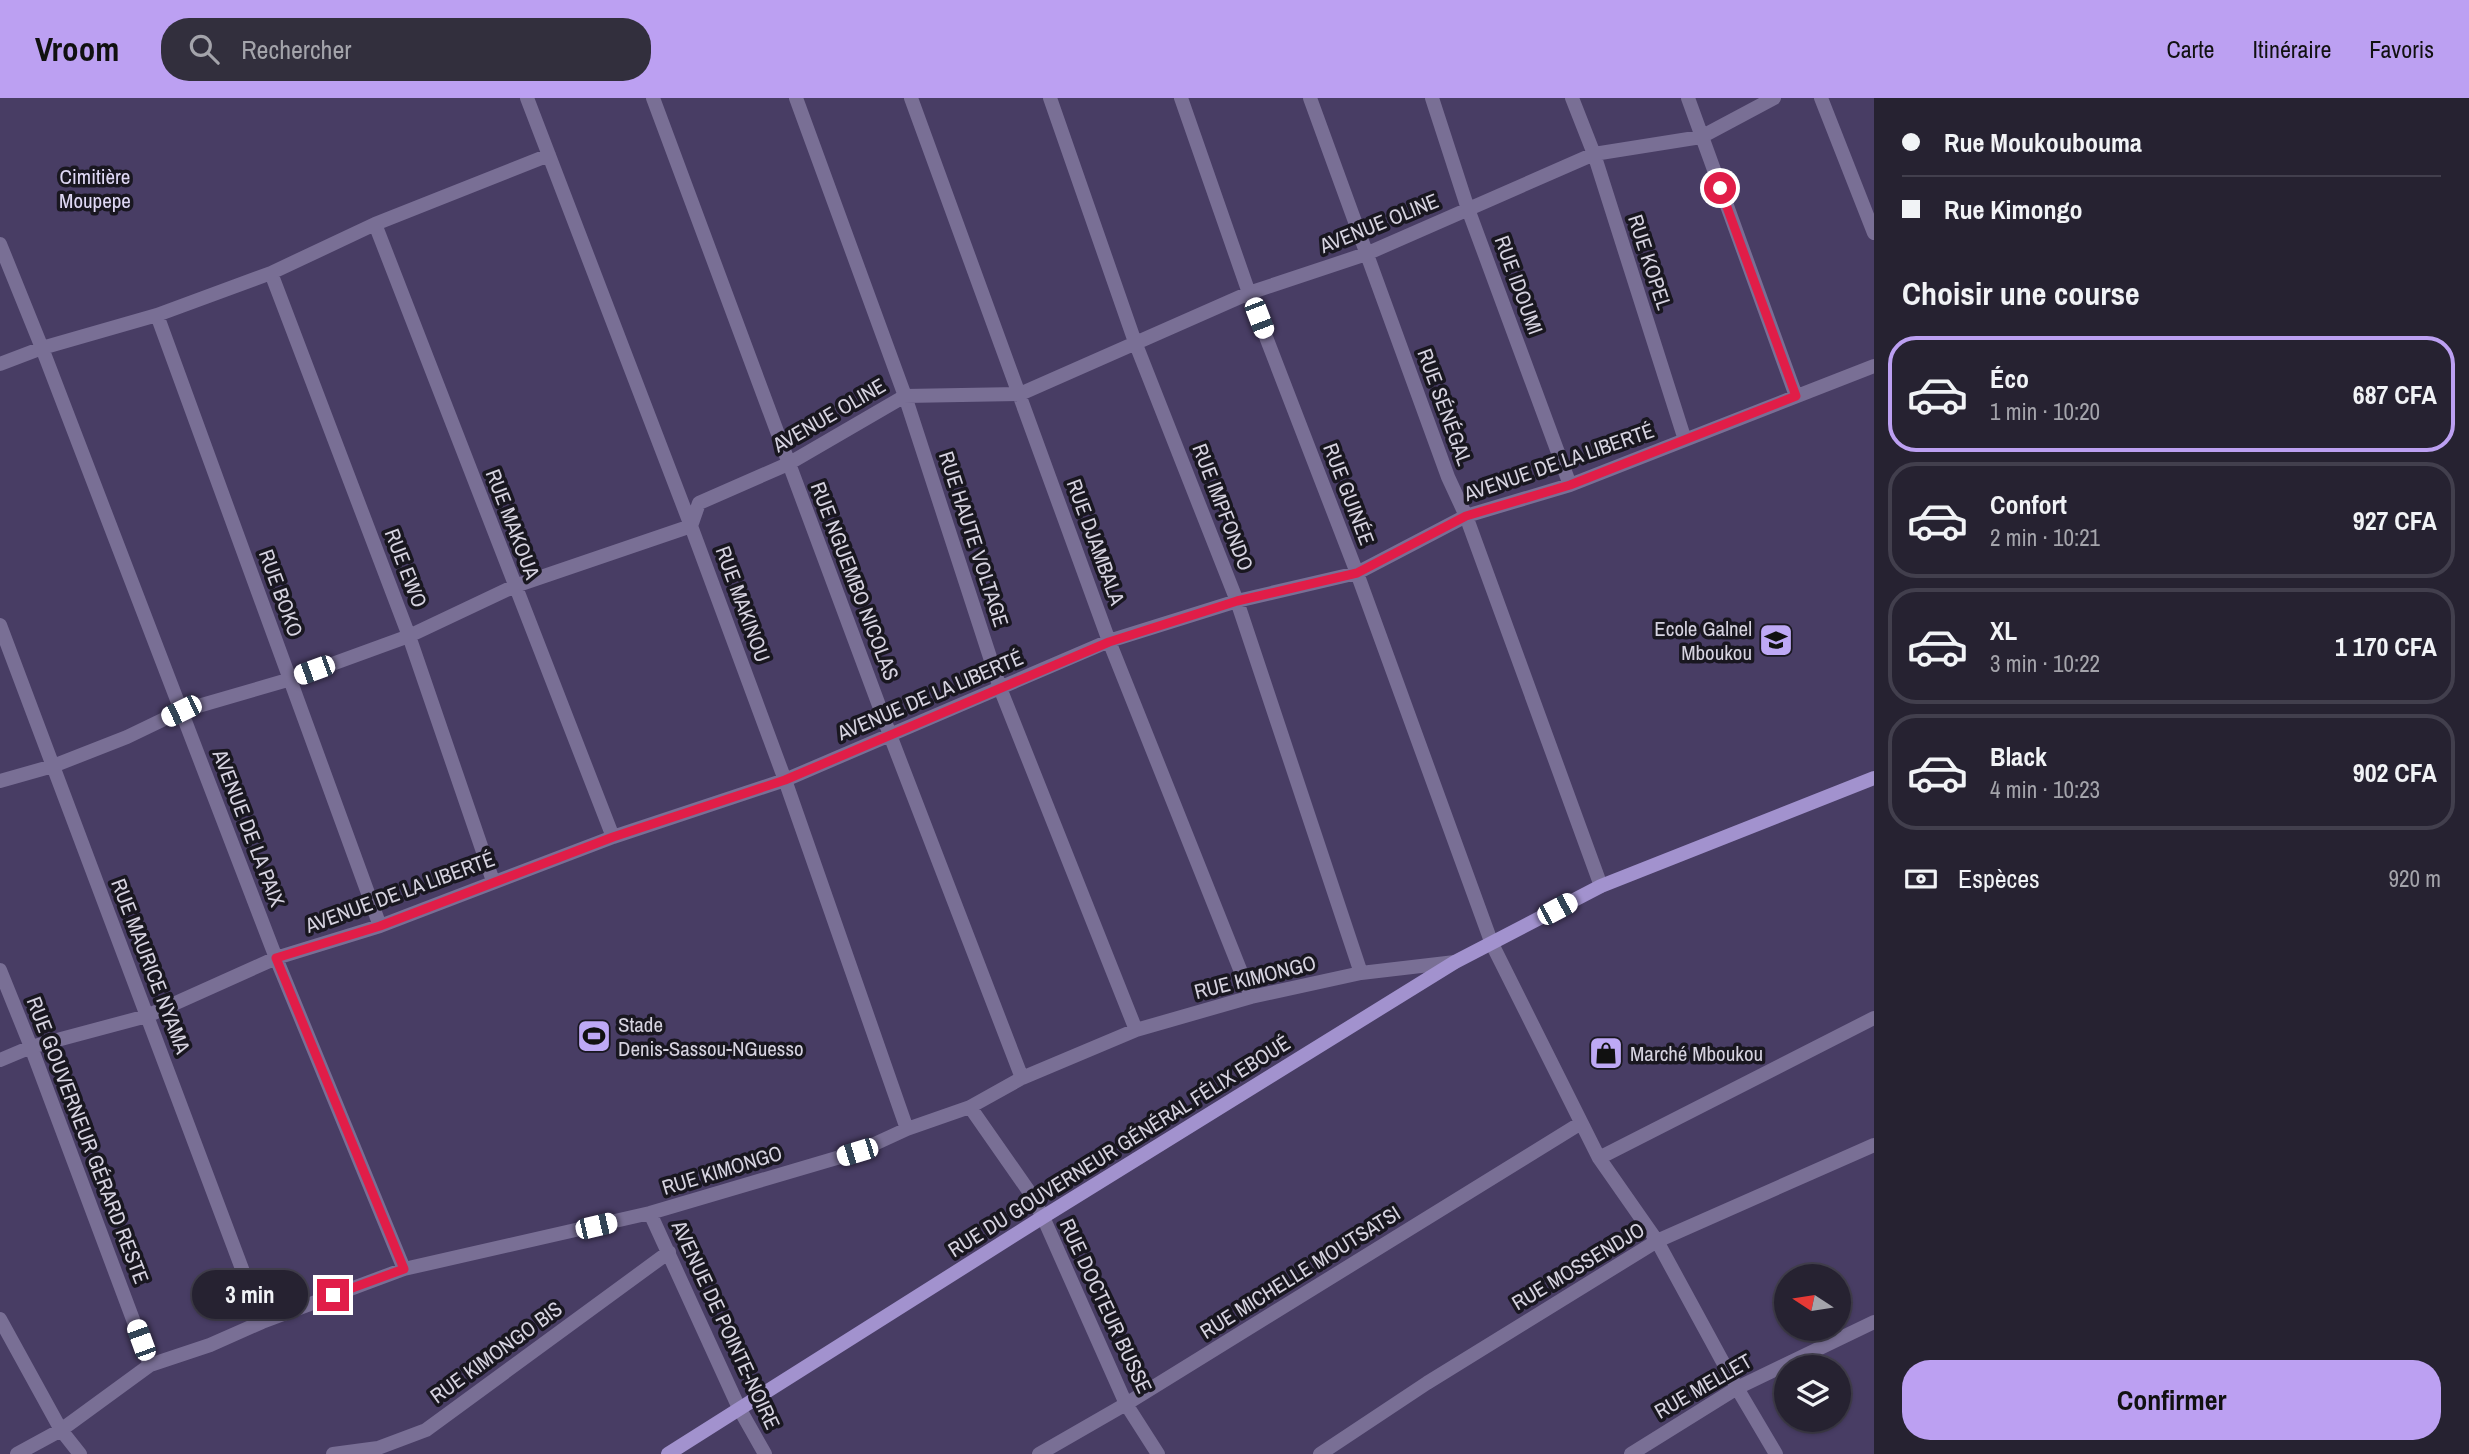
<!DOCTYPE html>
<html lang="fr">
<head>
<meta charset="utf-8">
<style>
  body { margin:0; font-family:"Archivo Narrow",sans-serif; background:#322f3d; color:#f1f3f6; height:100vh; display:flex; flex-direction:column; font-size:26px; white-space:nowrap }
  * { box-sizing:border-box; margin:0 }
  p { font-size:23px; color:#a4a4ab }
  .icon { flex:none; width:38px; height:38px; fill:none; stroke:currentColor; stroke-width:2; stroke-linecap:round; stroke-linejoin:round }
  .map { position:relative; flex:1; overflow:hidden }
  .details { display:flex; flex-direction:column; background:#262231; width:595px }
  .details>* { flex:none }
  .top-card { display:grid; align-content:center; height:154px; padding:0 28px; background:#262231 }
  .needle { width:46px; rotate:282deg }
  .fabs { position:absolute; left:1774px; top:1166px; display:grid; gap:14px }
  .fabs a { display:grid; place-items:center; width:77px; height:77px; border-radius:50%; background:#262231; box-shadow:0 2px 5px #0004,0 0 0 2px #423f4d; font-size:35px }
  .end { position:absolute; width:32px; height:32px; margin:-16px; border:9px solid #e11d48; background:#fff; box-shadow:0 0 0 4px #fff }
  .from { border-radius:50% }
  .bubble { position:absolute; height:49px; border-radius:24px; background:#262231; box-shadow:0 2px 5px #0004,0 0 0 2px #423f4d; font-size:23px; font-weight:800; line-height:49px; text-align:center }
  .car { position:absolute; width:21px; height:42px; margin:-21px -10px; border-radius:9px; box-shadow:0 0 5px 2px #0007; background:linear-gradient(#fff 24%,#345 0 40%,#fff 0 76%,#345 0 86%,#fff 0) }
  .top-card b { display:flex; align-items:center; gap:24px; height:66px; font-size:26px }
  .top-card b+b { border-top:2px solid #423f4d }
  .top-card i { width:18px; height:18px; background:#f1f3f6 }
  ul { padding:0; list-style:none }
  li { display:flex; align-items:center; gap:21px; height:116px; margin:0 14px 10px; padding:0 14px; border:4px solid #423f4d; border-radius:28px }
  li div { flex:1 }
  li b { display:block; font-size:26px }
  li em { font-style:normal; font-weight:800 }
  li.active { border-color:#bca0f2 }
  li>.icon { width:63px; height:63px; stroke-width:1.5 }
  h2 { padding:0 28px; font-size:32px; line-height:84px }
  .pay { display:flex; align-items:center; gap:18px; height:77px; padding:0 28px; font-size:26px }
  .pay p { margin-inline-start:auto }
  .cta { display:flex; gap:14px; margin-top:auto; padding:14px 28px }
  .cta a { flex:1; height:80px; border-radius:28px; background:#bca0f2; color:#111; font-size:28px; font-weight:800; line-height:80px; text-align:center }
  header { display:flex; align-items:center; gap:42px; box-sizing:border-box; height:98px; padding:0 35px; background:#bca0f2; color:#111 }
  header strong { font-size:33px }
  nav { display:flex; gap:38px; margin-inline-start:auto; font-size:24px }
  .search { width:490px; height:63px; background:#322f3d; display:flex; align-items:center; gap:18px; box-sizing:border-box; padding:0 24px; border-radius:28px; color:#a4a4ab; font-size:26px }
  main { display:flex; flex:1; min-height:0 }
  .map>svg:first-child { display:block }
  .green { fill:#483d64; fill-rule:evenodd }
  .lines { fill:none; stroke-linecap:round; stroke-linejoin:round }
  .minor { stroke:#796f95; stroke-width:14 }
  .secondary { stroke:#a292ce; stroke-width:14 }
  .route { stroke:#e11d48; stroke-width:9 }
  .labels { text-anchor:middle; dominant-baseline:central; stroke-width:7; stroke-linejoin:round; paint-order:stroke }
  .park-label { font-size:21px; fill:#e0d9f6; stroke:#191720 }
  .street-label { font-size:21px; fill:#d6d3e0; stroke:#191720 }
  .poi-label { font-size:21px; fill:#d6d3e0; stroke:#191720; text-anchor:start }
</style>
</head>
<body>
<header>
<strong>Vroom</strong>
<div class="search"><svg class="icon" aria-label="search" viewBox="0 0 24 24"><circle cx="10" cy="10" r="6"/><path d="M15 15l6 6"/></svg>Rechercher</div>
<nav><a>Carte</a><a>Itinéraire</a><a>Favoris</a></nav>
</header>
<main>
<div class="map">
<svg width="1874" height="1356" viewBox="0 0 1874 1356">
  <rect width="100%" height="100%" fill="#322d41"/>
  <path class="green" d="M0,0H1874V1356H0ZM1787,1178H1839V1230H1787ZM1787,1269H1839V1321H1787Z"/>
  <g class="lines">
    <path class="minor" d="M527,0L691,428L785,682L907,1031
      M653,0L890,637L1022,980
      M796,0L905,298L1000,590L1136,932
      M911,0L1109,543L1251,899
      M1050,0L1135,244L1237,503L1361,875
      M1181,0L1249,195L1357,475L1492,846L1599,1060L1657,1143L1737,1290L1776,1356
      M1310,0L1448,379L1466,418L1601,788
      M1432,0L1468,111L1570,387
      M1572,0L1594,56L1685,342
      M1688,0L1796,298
      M1821,0L1874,135
      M375,126L613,739
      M0,146L42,250L276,860L404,1171
      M271,175L409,538L493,783
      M157,217L380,828
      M0,266L42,250L157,217L271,175L375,126L549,57
      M0,527L262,1224
      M0,683L53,668L127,639L181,613L291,581L409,538L515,488L691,428L699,405L788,366L905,298L1020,296L1249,195L1366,156L1594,56L1701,39L1774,0
      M0,872L31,949L150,1267
      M0,962L31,949L147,918L276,860L380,828L613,739L785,682L1109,543L1237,503L1357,475L1466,418L1570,387L1874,268
      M970,1009L1028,1092L1043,1119L1126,1306L1158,1356
      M1599,1060L1874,920
      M650,1115L739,1310L765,1356
      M0,1221L61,1332L80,1356
      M17,1356L61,1332L150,1267L210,1247L262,1224L404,1171L650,1115L857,1054L907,1031L970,1009L1022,980L1136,932L1251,899L1361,875L1455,864
      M333,1356L378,1350L426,1332L669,1154
      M1039,1356L1126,1306L1581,1025
      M1320,1356L1427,1285L1657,1143L1874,1047
      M1631,1356L1737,1290L1874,1224"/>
    <path class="secondary" d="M668,1356L1043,1119L1455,864L1601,788L1874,680"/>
  </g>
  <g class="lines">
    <path class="route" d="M333,1197L404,1171L276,860L380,828L613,739L785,682L1109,544L1237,503L1357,475L1466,418L1570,387L1796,298L1720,90"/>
  </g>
  <defs>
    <g id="school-square" transform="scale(1.75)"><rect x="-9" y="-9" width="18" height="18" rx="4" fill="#bea9f5" stroke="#191720"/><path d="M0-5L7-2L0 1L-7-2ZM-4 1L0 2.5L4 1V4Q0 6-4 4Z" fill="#111"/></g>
    <g id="stadium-square" transform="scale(1.75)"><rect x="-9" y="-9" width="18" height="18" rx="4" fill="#bea9f5" stroke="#191720"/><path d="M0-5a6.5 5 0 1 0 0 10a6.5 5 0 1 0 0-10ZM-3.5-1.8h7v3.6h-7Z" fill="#111"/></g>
    <g id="shop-square" transform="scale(1.75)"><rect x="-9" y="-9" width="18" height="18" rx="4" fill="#bea9f5" stroke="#191720"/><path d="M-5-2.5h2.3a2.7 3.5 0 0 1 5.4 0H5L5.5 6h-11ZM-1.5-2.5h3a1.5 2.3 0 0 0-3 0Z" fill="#111"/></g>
  </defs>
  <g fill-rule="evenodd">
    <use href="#school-square" x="1776" y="542"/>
    <use href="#stadium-square" x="594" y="938"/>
    <use href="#shop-square" x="1606" y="955"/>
  </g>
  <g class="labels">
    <g class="park-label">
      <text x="95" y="78">Cimitière<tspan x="95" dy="24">Moupepe</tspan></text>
    </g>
    <g class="street-label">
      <text transform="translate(1379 125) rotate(-22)">AVENUE OLINE</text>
      <text transform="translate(1650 164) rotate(72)">RUE KOPEL</text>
      <text transform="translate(1519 187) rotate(70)">RUE IDOUMI</text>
      <text transform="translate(1445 309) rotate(70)">RUE SÉNÉGAL</text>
      <text transform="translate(829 317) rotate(-30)">AVENUE OLINE</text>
      <text transform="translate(1559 364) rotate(-19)">AVENUE DE LA LIBERTÉ</text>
      <text transform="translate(1349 396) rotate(69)">RUE GUINÉE</text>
      <text transform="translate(1223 409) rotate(69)">RUE IMPFONDO</text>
      <text transform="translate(513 426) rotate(69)">RUE MAKOUA</text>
      <text transform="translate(974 441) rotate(72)">RUE HAUTE VOLTAGE</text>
      <text transform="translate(1096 444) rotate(70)">RUE DJAMBALA</text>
      <text transform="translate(406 470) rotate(69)">RUE EWO</text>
      <text transform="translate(855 483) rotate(69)">RUE NGUEMBO NICOLAS</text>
      <text transform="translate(281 495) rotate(70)">RUE BOKO</text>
      <text transform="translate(743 506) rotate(70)">RUE MAKINOU</text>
      <text transform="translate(930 597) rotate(-23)">AVENUE DE LA LIBERTÉ</text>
      <text transform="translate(249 730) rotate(69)">AVENUE DE LA PAIX</text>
      <text transform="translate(400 794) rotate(-20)">AVENUE DE LA LIBERTÉ</text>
      <text transform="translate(151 868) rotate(69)">RUE MAURICE NYAMA</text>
      <text transform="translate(1255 879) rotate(-14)">RUE KIMONGO</text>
      <text transform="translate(88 1042) rotate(69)">RUE GOUVERNEUR GÉRARD RESTE</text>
      <text transform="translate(1119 1048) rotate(-32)">RUE DU GOUVERNEUR GÉNÉRAL FÉLIX EBOUÉ</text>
      <text transform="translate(722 1072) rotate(-17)">RUE KIMONGO</text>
      <text transform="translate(1578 1168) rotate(-31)">RUE MOSSENDJO</text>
      <text transform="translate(1300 1174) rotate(-32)">RUE MICHELLE MOUTSATSI</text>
      <text transform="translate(1106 1208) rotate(65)">RUE DOCTEUR BUSSE</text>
      <text transform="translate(726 1227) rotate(65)">AVENUE DE POINTE-NOIRE</text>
      <text transform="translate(496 1254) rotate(-36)">RUE KIMONGO BIS</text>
      <text transform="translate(1703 1288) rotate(-30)">RUE MELLET</text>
    </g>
    <g class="poi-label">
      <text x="1752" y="530" text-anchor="end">Ecole Galnel<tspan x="1752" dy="24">Mboukou</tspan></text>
      <text x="618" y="926">Stade<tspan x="618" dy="24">Denis-Sassou-NGuesso</tspan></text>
      <text x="1630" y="955">Marché Mboukou</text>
    </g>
  </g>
</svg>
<div class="fabs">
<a><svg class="needle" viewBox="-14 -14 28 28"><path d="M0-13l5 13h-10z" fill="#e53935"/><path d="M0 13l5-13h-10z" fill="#a4a4ab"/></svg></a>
<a><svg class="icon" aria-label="layers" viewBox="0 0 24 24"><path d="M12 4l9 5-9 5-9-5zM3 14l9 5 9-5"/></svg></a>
</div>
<i class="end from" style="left:1720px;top:90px"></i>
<i class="end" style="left:333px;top:1197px"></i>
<div class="bubble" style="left:192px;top:1172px;width:116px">3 min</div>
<i class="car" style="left:1259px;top:220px;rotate:159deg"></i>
<i class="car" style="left:314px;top:572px;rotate:250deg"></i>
<i class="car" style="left:181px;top:613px;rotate:244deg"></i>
<i class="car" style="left:1557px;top:811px;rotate:62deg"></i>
<i class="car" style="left:857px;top:1054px;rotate:253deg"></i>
<i class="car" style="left:596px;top:1128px;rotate:77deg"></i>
<i class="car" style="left:141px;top:1242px;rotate:340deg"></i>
</div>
<section class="details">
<div class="top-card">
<b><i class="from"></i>Rue Moukoubouma</b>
<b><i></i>Rue Kimongo</b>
</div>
<h2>Choisir une course</h2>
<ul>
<li class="active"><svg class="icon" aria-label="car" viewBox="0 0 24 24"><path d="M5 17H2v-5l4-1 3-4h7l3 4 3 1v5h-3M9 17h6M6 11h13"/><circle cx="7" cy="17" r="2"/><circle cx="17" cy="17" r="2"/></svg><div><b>Éco</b><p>1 min · 10:20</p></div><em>687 CFA</em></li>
<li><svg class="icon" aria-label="car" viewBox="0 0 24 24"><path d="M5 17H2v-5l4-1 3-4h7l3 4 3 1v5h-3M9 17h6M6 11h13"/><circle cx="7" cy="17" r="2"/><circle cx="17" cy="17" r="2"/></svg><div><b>Confort</b><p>2 min · 10:21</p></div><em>927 CFA</em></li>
<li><svg class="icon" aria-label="car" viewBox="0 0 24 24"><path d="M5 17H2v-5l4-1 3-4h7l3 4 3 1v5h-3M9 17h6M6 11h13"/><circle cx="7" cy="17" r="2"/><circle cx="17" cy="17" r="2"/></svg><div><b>XL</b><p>3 min · 10:22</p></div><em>1 170 CFA</em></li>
<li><svg class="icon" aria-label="car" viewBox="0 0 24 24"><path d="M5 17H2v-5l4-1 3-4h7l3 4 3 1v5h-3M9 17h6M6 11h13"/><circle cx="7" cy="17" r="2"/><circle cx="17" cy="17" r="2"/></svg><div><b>Black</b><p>4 min · 10:23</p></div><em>902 CFA</em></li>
</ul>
<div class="pay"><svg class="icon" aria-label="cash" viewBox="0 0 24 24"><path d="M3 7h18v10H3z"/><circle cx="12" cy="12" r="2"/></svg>Espèces<p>920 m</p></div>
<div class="cta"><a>Confirmer</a></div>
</section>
</main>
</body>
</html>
